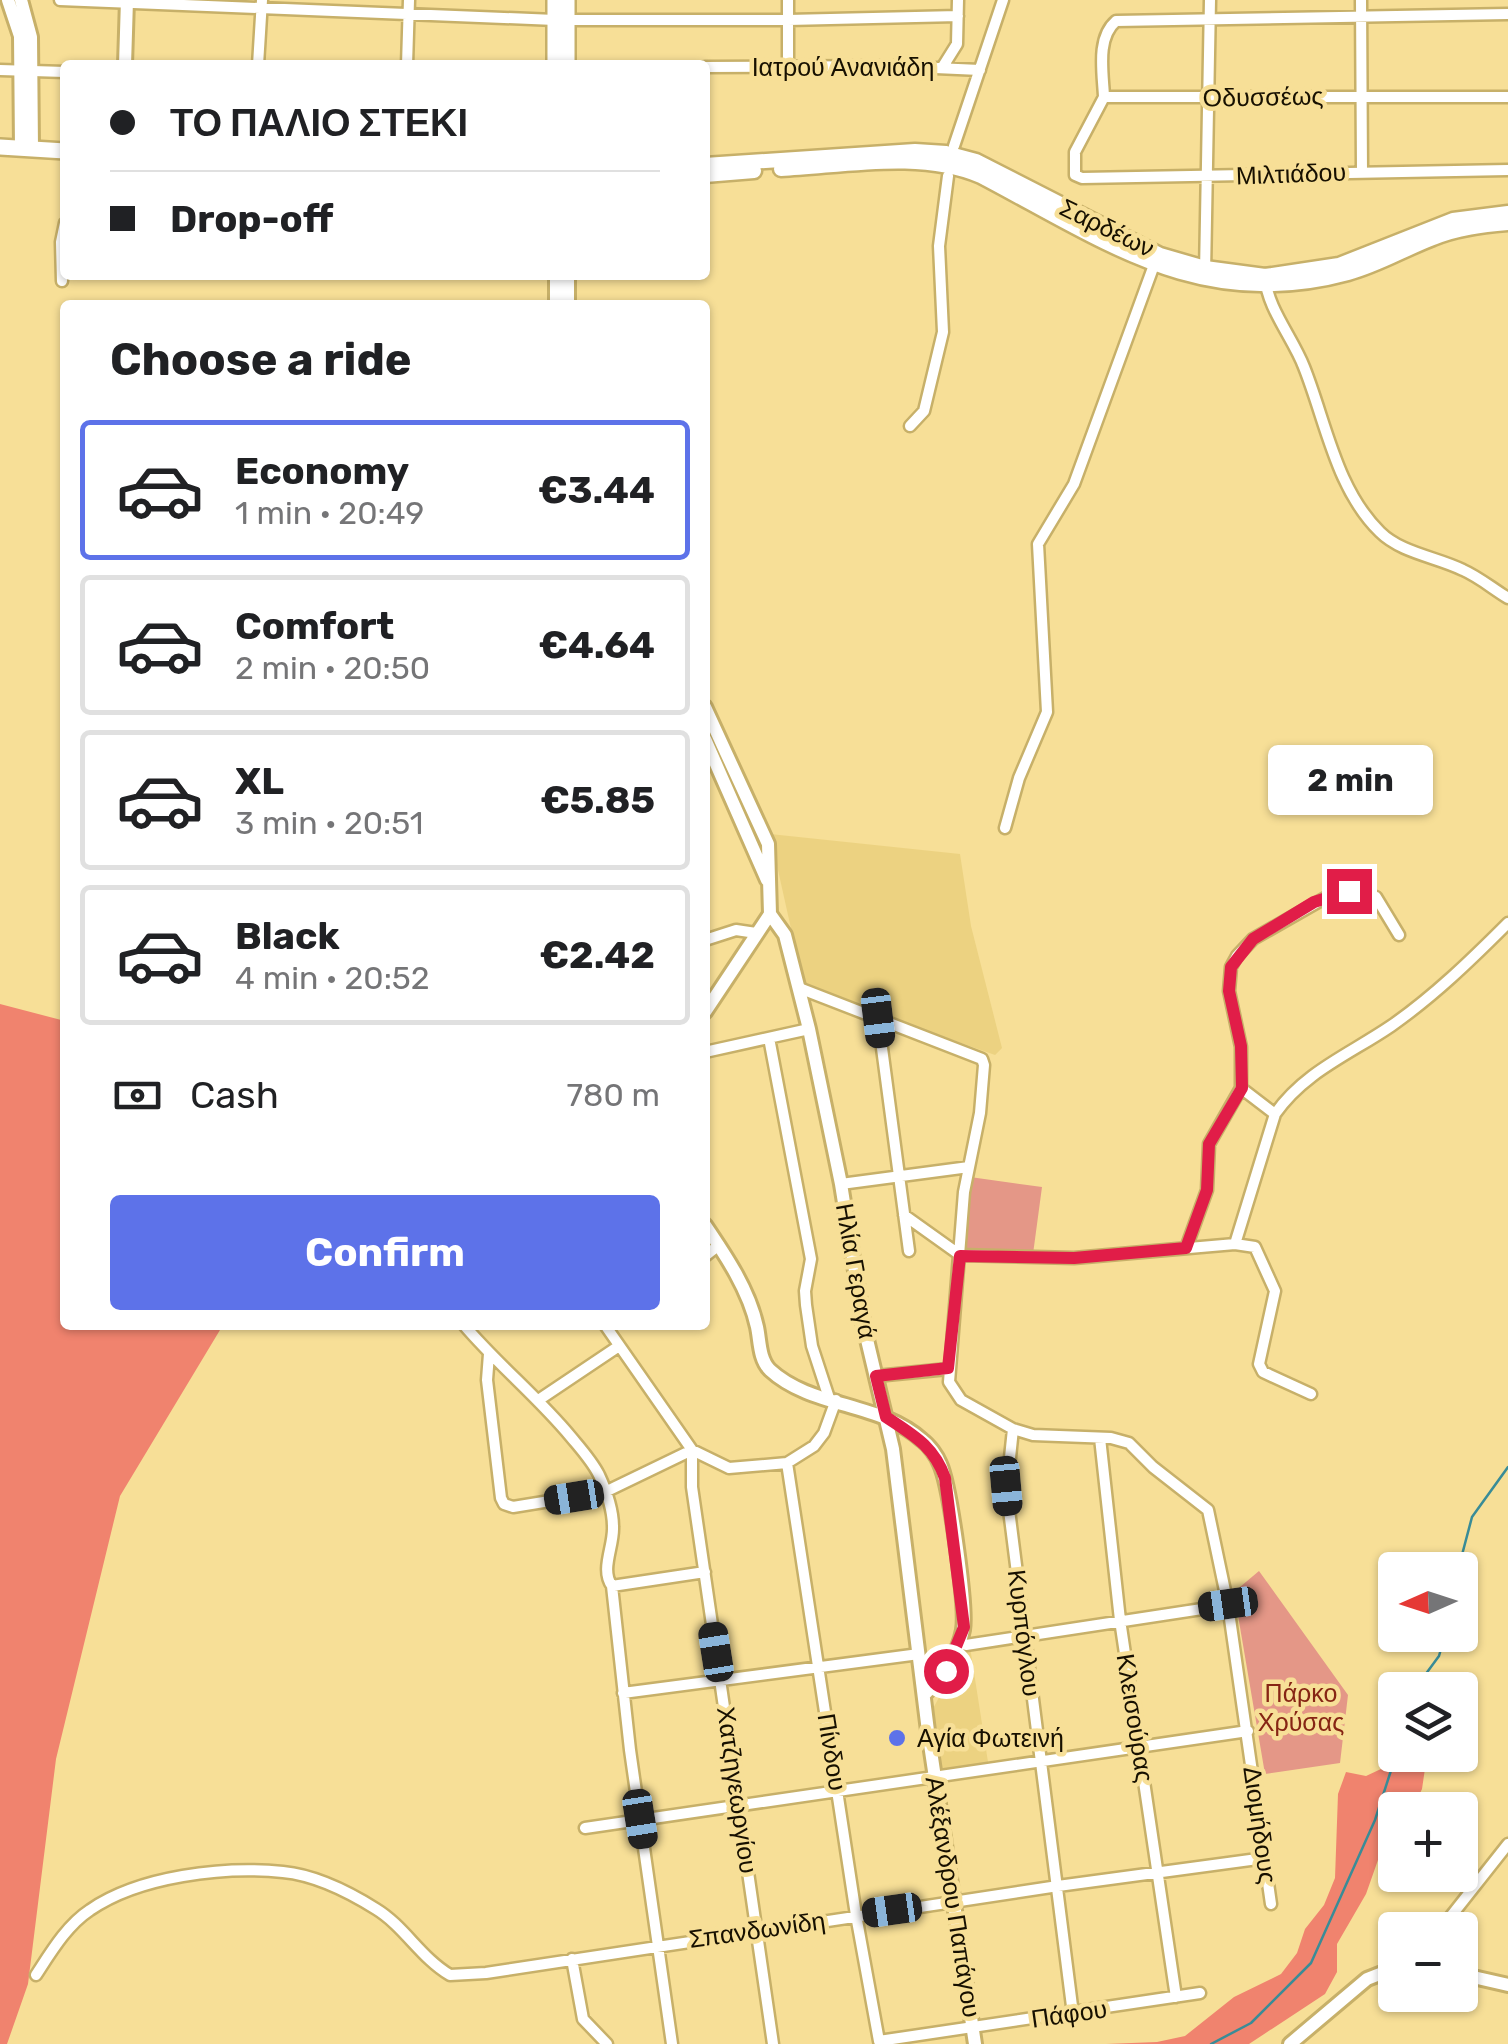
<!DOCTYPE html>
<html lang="en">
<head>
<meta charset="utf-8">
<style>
  body { margin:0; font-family:Rubik,sans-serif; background:#f6f6f6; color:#202124; height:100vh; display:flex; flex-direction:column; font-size:38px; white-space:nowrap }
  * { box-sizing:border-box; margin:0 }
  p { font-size:32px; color:#757577 }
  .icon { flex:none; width:55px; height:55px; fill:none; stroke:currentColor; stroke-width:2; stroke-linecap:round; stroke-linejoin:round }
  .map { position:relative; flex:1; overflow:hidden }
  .panel { position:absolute; left:60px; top:300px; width:650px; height:1030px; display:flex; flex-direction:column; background:#fff; border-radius:10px; box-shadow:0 2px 8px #0004 }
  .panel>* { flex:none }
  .guide { position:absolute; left:60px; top:60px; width:650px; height:220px; border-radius:10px; box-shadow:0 2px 8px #0004; display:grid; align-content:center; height:220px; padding:0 50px; background:#fff }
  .needle { width:65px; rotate:267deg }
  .tools { position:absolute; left:1378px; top:1552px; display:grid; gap:20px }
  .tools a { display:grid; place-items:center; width:100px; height:100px; border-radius:10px; background:#fff; box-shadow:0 2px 8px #0004; font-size:50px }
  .end { position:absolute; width:45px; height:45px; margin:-22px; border:12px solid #e11d48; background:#fff; box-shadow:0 0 0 5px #fff }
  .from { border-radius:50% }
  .bubble { position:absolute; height:70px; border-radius:10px; background:#fff; box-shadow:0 2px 8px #0004; font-size:32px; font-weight:700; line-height:70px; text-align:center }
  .car { position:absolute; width:30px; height:60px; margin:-30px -15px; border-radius:12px; box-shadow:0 0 8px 2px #0007; background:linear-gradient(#222 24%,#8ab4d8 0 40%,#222 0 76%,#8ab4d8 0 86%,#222 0) }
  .guide b { display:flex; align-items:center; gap:35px; height:95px; font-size:38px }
  .guide b+b { border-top:2px solid #e0e0e0 }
  .guide i { width:25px; height:25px; background:#202124 }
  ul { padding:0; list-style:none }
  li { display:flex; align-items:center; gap:30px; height:140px; margin:0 20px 15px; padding:0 30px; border:5px solid #e0e0e0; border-radius:10px }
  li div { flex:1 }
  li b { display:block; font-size:38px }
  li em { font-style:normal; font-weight:700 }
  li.on { border-color:#5d72e9 }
  li>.icon { width:90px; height:90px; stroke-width:1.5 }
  h2 { padding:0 50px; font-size:45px; line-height:120px }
  .pay { display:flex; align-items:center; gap:25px; height:110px; padding:0 50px; font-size:38px }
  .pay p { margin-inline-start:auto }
  .action { display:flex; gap:20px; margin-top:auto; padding:20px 50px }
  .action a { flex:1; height:115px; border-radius:10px; background:#5d72e9; color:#fff; font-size:40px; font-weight:700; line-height:115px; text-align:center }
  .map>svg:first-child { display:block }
  .built { fill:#ecd281 }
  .green { fill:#e49787 }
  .forest { fill:#f0836e }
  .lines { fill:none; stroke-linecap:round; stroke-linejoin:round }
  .stream { stroke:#398c97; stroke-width:2.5 }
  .minor-casing { stroke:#c7b069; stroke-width:15 }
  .tertiary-casing { stroke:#c7b069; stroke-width:18 }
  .secondary-casing { stroke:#c7b069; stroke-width:19 }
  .primary-casing { stroke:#c7b069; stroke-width:20 }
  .minor { stroke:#fff; stroke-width:10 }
  .tertiary { stroke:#fff; stroke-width:12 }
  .secondary { stroke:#fff; stroke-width:14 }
  .primary { stroke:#fff; stroke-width:15 }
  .route { stroke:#e11d48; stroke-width:12 }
  .poi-dot { fill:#5d72e9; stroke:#f7df97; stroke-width:4 }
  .labels { text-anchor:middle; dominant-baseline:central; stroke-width:9; stroke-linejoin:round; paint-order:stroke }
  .street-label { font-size:25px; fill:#171000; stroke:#f7df97 }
  .park-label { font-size:25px; fill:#862514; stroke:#f7df97 }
  .poi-label { font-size:25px; fill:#171000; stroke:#f7df97; text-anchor:start }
</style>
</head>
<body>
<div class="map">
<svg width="1508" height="2044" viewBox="0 0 1508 2044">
  <rect width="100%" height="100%" fill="#f7df97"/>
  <path class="built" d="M770,834L960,854L971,926L1002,1048L995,1055L804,987Z
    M970,1647L988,1762L938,1771L929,1716L963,1653Z"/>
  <path class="green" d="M970,1177L1042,1187L1033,1254L965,1252Z
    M1259,1571L1348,1695L1340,1763L1265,1774L1234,1592Z"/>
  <path class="forest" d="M0,1004L65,1021V1325H223L120,1496L56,1759L28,1984L7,2044H0Z
    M1395,1721V1755H1427L1422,1789L1412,1810H1395V1836L1378,1860L1366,1894L1337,1944V1972L1325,1994L1249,2044H1106L1157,2042L1185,2036L1234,1997L1281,1974L1297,1953L1305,1929L1324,1905L1335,1878L1338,1794L1346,1772L1366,1776L1381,1769C1387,1752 1384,1736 1395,1721Z"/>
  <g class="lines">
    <path class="stream" d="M1458,1570L1472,1517L1508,1467
      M1414,1690L1439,1656L1445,1635
      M1211,2044L1251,2023L1311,1963L1375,1820L1396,1755"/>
    <g class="minor-casing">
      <path id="minor" d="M60,0L555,20H788L958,16
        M788,0V66
        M1361,0L1362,171
        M258,65L262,0
        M407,65L409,0
        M705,67L891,66L980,70
        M942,68L957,44L958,0
        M0,70L65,72
        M1104,97L1075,152V175L1082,178L1508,170
        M1104,97C1103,73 1096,38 1116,21L1508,14
        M1104,97H1508
        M954,146L1003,0
        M1205,273L1210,0
        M1265,277C1267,308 1293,338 1304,367C1326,422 1336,489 1380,532C1401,553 1437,557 1463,570C1479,577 1493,589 1508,598
        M62,281L61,242L65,223
        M910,426L924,411L943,332L939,246L948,176
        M1005,828L1019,778L1047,712L1038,544L1074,484L1154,265
        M705,940L736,930L756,933
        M799,988L982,1059L984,1065L980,1113L964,1192L949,1382L961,1400L1013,1429L1033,1435L1111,1438L1129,1443L1153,1467L1208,1510L1228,1605L1271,1904
        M878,1018L909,1251
        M769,1038L811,1259L805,1291L806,1305L812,1346L829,1398
        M705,1052L809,1029
        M1241,1088L1275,1114
        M841,1184L969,1167
        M904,1215L960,1255
        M1235,1244L1275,1114C1304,1072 1350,1054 1391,1026C1434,996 1471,960 1508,923
        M1186,1248L1207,1190L1209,1144L1241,1088V1047L1229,991L1231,967L1237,956L1253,939L1325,898L1349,891L1376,897L1399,935
        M960,1255L1074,1258L1235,1244L1255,1247L1275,1291L1259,1364L1263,1372L1311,1394
        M705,1256L719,1245
        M464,1325C498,1365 538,1397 571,1437C581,1449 592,1461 599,1475C606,1490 613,1510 613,1527C614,1546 600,1570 612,1586L630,1750L672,2044
        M605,1325L692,1450V1487L773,2044
        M489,1354L487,1380L501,1498L504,1504L513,1507L605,1492L692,1450L729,1468L787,1463L814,1446L824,1433L836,1400
        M876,1376L948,1369
        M540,1399L619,1346
        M1013,1429L1007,1486L1009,1510L1073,2014
        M1100,1438L1120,1620L1176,1997
        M787,1463L856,1915L879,2041L1200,1993
        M612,1586L705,1572
        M959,1642L966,1645L1228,1605
        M623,1693L919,1654
        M585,1828L1248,1731
        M1440,1930L1508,1844
        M572,1959L583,2019L607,2044
        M36,1975C51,1952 67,1925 90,1910C139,1876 224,1866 283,1872C315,1875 349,1892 376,1909C404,1926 421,1958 450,1975L486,1973L1058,1886L1265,1858"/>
    </g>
    <g class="tertiary-casing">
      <path id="tertiary" d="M8,0L20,36L21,148
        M21,0L31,37L32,149
        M125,65L127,0
        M568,275V305
        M556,305V275
        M705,707L768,844L770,914
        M705,739L767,880
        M770,914L785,935L809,1029L841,1184L864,1327L893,1449L928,1731L975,2044
        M705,1012L770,914
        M705,1225C726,1256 749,1290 757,1327C760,1341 759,1359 770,1370C811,1408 880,1402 922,1440C929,1445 937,1456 940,1464C950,1486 967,1607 963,1630C958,1656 942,1677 924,1695
        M1460,1974L1508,1985
        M1290,2044L1367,1979L1395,1968"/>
    </g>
    <g class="secondary-casing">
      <path id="secondary" d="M705,165L915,151L946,153L976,161L1160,255L1205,268L1265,276L1339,265L1453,220L1508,213
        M781,169C844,166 920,150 981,176C1105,241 1201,313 1348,273C1378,265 1404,249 1433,238C1457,228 1483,225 1508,223
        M705,175L754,171"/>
    </g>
    <g class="primary-casing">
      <path id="primary" d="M555,0V65
        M567,0V65
        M0,147L65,151"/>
    </g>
    <use href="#minor" class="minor"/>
    <use href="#tertiary" class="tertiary"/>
    <use href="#secondary" class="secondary"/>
    <use href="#primary" class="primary"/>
  </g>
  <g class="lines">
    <path class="route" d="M946,1671L964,1627L945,1478C934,1446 913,1435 886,1417L876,1376L948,1368L960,1256L1074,1258L1186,1248L1207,1190L1209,1144L1242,1088L1241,1046L1229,991L1231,967L1253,939L1314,902L1349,891"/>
  </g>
  <circle class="poi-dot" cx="897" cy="1738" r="10"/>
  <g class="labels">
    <g class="street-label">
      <text x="843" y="67">Ιατρού Ανανιάδη</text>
      <text transform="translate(1263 97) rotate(-1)">Οδυσσέως</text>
      <text transform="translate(1291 174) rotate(-2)">Μιλτιάδου</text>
      <text transform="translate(1107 228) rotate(26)">Σαρδέων</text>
      <text transform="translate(856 1271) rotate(80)">Ηλία Γεραγά</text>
      <text transform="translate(1024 1633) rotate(83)">Κυρπόγλου</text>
      <text transform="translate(1135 1718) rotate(81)">Κλεισούρας</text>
      <text transform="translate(832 1752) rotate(81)">Πίνδου</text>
      <text transform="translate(737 1790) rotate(82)">Χατζηγεωργίου</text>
      <text transform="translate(1260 1825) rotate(82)">Διομήδους</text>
      <text transform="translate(953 1897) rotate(81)">Αλέξανδρου Παπάγου</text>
      <text transform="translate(757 1930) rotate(-8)">Σπανδωνίδη</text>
      <text transform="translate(1069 2014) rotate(-8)">Πάφου</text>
    </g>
    <g class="park-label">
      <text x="1301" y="1693">Πάρκο<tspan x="1301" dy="29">Χρύσας</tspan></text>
    </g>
    <g class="poi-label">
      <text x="917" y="1738">Αγία Φωτεινή</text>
    </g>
  </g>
</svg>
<div class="tools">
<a><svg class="needle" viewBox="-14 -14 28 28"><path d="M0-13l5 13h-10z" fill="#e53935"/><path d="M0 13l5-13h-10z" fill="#757577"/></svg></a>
<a><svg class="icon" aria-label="layers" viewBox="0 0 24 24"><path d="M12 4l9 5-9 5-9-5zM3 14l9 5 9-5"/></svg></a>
<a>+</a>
<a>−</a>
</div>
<i class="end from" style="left:946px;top:1671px"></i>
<i class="end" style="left:1349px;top:891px"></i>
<div class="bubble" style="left:1268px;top:745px;width:165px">2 min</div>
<i class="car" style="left:878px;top:1018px;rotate:173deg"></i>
<i class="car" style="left:1006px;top:1486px;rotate:175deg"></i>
<i class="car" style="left:574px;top:1497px;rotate:261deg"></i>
<i class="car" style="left:1228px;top:1604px;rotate:262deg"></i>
<i class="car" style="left:716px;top:1652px;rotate:351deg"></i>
<i class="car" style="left:640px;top:1819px;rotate:171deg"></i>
<i class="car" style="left:892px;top:1910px;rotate:262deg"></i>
<div class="guide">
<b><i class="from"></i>ΤΟ ΠΑΛΙΟ ΣΤΕΚΙ</b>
<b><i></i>Drop-off</b>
</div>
<section class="panel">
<h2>Choose a ride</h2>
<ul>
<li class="on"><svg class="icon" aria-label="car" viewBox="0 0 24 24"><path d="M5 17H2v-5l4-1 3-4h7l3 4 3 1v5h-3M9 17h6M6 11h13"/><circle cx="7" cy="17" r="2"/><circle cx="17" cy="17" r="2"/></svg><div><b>Economy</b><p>1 min · 20:49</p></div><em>€3.44</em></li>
<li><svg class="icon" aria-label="car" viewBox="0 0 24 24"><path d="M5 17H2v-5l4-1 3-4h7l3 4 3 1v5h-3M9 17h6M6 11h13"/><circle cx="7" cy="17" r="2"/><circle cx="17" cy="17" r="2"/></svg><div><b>Comfort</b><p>2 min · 20:50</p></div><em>€4.64</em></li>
<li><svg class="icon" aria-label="car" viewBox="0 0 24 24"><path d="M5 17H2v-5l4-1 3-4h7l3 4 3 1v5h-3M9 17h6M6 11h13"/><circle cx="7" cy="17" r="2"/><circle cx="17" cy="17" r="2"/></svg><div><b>XL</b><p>3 min · 20:51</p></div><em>€5.85</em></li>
<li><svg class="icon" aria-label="car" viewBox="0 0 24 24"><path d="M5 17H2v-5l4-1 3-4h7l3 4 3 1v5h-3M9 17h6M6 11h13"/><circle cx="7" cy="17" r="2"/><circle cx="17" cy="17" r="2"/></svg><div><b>Black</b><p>4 min · 20:52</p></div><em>€2.42</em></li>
</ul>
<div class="pay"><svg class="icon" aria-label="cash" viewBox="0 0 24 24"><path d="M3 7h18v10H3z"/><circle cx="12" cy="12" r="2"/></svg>Cash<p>780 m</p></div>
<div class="action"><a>Confirm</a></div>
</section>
</div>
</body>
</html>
